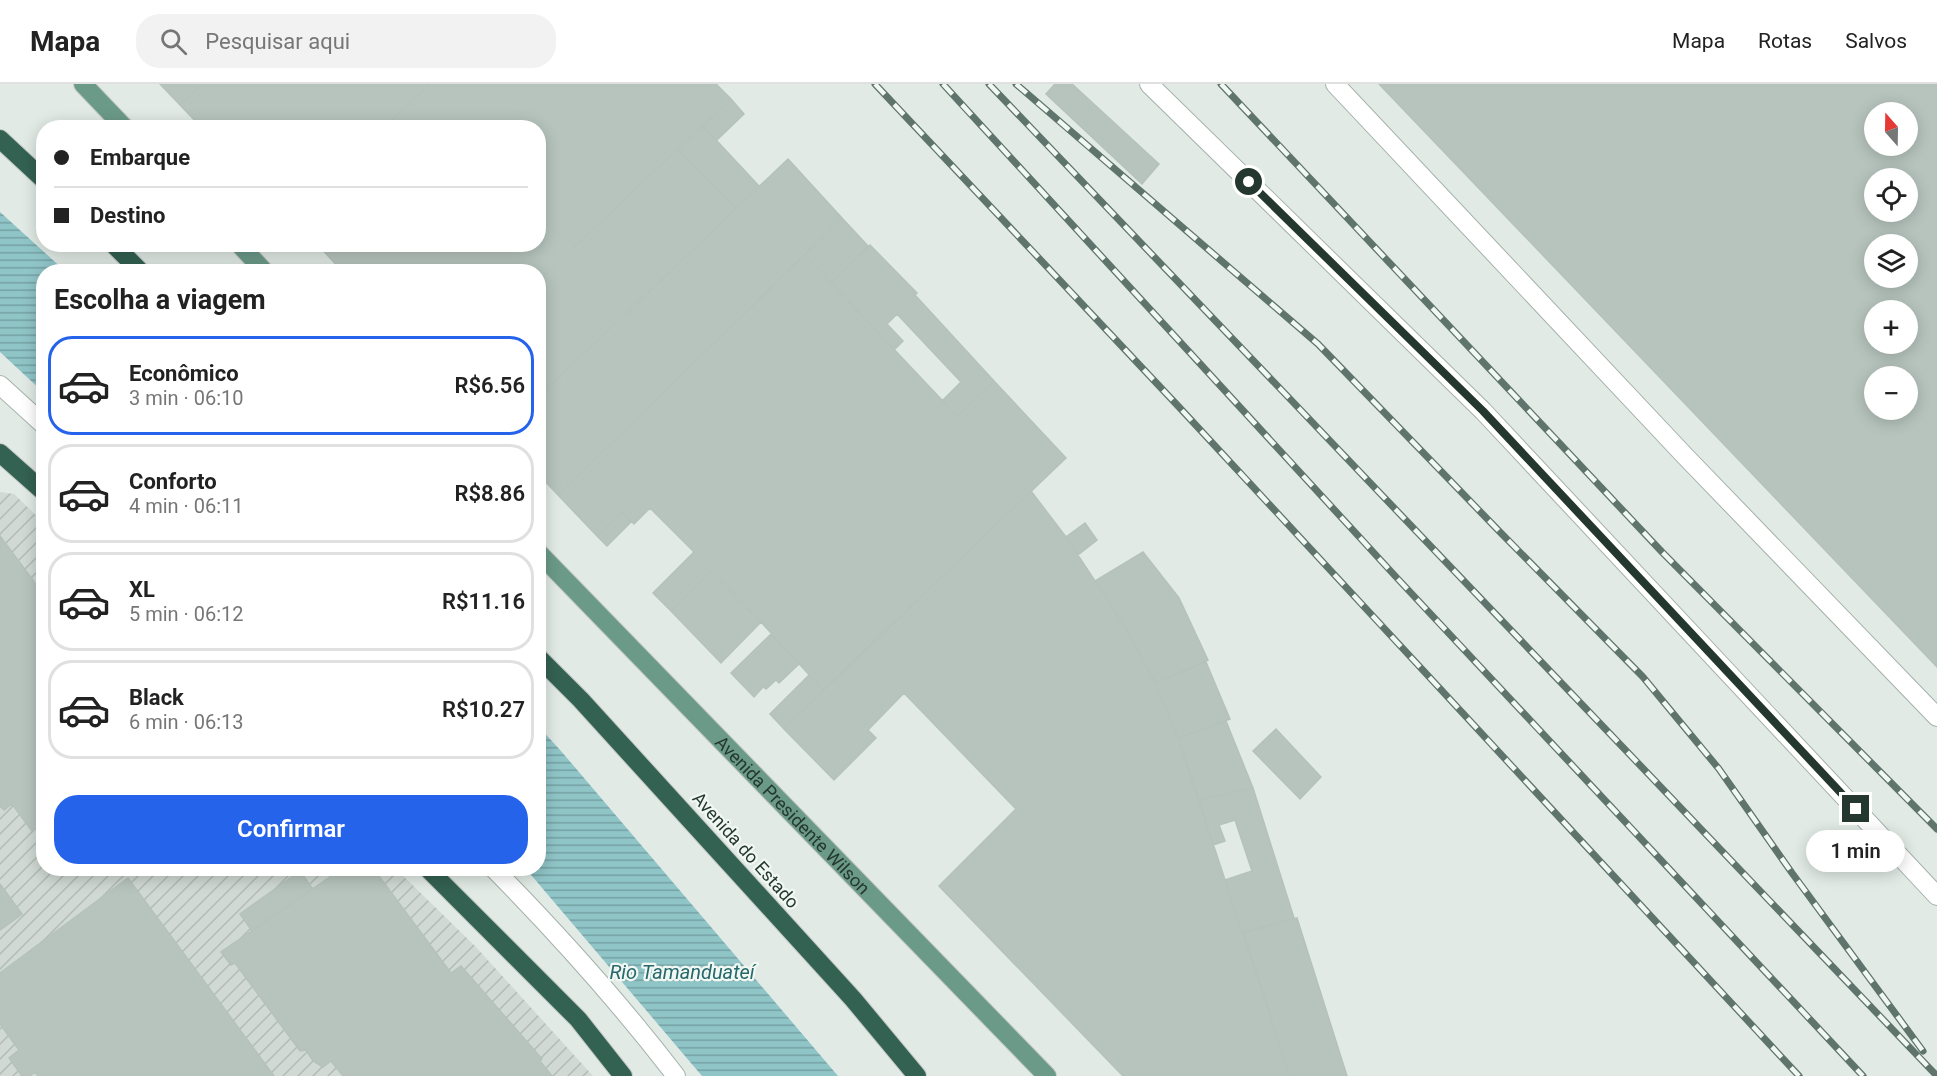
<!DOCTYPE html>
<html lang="pt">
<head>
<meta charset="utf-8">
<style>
  body { margin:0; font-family:Roboto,sans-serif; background:#f2f2f2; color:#222; height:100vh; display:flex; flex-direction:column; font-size:22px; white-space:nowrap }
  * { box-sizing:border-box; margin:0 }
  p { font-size:20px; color:#767676 }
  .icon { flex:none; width:33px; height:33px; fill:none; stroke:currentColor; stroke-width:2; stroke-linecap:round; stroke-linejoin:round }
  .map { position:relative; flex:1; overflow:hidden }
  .panel { position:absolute; left:36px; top:180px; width:510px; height:612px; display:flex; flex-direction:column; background:#fff; border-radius:24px; box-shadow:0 3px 15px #0003 }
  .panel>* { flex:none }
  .banner { position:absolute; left:36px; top:36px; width:510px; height:132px; border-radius:24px; box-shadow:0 3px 15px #0003; display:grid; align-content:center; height:132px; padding:0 18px; background:#fff }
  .needle { width:39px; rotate:340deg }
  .controls { position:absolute; left:1864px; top:18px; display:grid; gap:12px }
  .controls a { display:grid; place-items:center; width:54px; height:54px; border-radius:50%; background:#fff; box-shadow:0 3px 15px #0003; font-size:30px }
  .end { position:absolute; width:27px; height:27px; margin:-14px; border:8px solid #243830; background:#fff; box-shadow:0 0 0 3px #fff }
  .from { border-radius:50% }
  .bubble { position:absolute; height:42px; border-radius:21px; background:#fff; box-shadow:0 3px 15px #0003; font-size:20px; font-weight:600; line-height:42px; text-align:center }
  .banner b { display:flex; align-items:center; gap:21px; height:57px; font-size:22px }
  .banner b+b { border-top:2px solid #e0e0e0 }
  .banner i { width:15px; height:15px; background:#222 }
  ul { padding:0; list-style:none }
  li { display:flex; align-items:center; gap:18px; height:99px; margin:0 12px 9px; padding:0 6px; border:3px solid #e0e0e0; border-radius:24px }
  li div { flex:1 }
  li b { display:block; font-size:22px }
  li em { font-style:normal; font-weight:600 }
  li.on { border-color:#2563eb }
  li>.icon { width:54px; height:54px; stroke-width:1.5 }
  h2 { padding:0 18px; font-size:27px; line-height:72px }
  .action { display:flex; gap:12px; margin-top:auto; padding:12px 18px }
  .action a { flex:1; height:69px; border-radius:24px; background:#2563eb; color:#fff; font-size:24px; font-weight:600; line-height:69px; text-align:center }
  header { display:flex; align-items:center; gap:36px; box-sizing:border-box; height:84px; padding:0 30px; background:#fff; border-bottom:2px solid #e0e0e0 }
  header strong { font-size:28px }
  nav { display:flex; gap:33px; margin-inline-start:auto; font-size:21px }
  .search { width:420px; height:54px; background:#f2f2f2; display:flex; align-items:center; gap:15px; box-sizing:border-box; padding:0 21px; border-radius:24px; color:#767676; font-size:22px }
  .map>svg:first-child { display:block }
  .industrial { fill:url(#industrial-furrows) }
  .water { fill:url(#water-rules) }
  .building { fill:#b7c4be; stroke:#b5c2bb; stroke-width:1.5; fill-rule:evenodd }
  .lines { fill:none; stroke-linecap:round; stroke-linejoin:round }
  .minor-casing { stroke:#a5b1ab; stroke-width:20 }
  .major-casing { stroke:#c2c7c5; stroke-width:20 }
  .highway-casing { stroke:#c2c7c5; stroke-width:20 }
  .minor { stroke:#fff; stroke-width:18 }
  .major { stroke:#6b9a89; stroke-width:18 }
  .highway { stroke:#336152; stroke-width:18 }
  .rail-casing { stroke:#5e746c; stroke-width:7 }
  .rail { stroke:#f1f7f3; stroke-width:4.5; stroke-dasharray:14; stroke-linecap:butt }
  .route { stroke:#243830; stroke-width:8 }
  .labels { text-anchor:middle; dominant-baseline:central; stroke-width:4.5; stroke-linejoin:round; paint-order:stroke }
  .street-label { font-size:18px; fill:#243830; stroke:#f1f7f3 }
  .water-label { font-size:20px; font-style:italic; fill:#26686c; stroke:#f1f7f3 }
</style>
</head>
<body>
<header>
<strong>Mapa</strong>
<div class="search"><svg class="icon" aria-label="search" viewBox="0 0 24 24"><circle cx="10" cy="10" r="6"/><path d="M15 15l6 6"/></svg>Pesquisar aqui</div>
<nav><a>Mapa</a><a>Rotas</a><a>Salvos</a></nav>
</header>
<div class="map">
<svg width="1937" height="992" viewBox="0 0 1937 992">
  <defs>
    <pattern id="industrial-furrows" width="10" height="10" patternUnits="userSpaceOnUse" patternTransform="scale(1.5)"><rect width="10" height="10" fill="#d0d9d4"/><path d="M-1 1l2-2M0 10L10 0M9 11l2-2" fill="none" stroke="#b2bbb6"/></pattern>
    <pattern id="water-rules" width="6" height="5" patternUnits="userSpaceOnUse" patternTransform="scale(1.5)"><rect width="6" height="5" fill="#90c5c8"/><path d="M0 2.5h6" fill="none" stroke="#75a1a3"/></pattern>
  </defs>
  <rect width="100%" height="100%" fill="#e1eae5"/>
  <path class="industrial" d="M0,408L14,410L43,438L44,784L396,785L475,862L593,992H0Z"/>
  <path class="water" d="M0,128L65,187L44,188L43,308L0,268Z
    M539,643L561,667L838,992H702L526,785L538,784Z"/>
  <path class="building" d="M160,0H202L180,21Z
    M202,0H430L384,44H202L180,21Z
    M430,0H716L731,15L538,197V188H343L317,160H538V44H384Z
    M1055,0H1072L1159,80L1142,100L1046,10Z
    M1379,0H1937V583ZM1875,28H1908V62H1875ZM1875,94H1908V128H1875ZM1875,160H1908V194H1875ZM1875,226H1908V260H1875ZM1875,292H1908V326H1875Z
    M731,15L744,30L716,57L703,42Z
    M703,42L759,102L736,125L678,65Z
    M678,65L736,125L538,313V197Z
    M788,75L842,134L558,411L538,390V313Z
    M842,134L868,162L831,199L805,171Z
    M870,161L917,209L915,211L994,297L957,332L942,317L961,298L897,230L887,240L903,257L894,266L831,199Z
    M805,171L957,332L994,297L1066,374L823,606L761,538L711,487L671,527L653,509L694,468L650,424L634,440L622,428L597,452L558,411Z
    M1031,407L1066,453L1095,497L1128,548L1155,598L1178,654L1290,992H1123L939,802L1016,725L904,609L868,646L876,654L834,696L784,645Z
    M622,428L631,438L607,462L597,452Z
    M1085,439L1097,456L1078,471L1066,453Z
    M0,452L44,511V739L32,747L12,720L4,726L1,723H0Z
    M1143,468L1179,514L1208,576L1155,599L1128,548L1095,497Z
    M711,487L761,538L721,579L671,527Z
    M771,550L799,580L779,599L776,596L766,605L763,603L754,613L731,589Z
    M1206,578L1230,635L1178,654L1155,599Z
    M809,591L823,606L784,645L770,630Z
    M1226,637L1253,704L1199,716L1178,654Z
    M1276,645L1321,693L1300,715L1253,667Z
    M1253,704L1294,834L1242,849L1225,796L1252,787L1235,736L1219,741L1225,757L1213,761L1199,716Z
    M343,784H373L451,889L461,882L542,975L540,977L552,992H343L331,977L323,983L313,977L306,966L300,967L235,879L231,881L221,868Z
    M300,787L313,805L252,847L240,830Z
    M128,794L274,992H38L35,988L30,992H22L9,974L19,966L0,940V889Z
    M0,800L22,830L0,846Z
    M1297,834L1347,992H1290L1244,849Z"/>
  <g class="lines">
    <g class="minor-casing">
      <path id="minor" d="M1149,0L1483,327L1937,812
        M1335,0L1685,372L1937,633
        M0,301L44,341
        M493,784C558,850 620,919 676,992"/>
    </g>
    <g class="major-casing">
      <g id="major">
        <path d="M83,0L125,44"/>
        <path d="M239,160L265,188"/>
        <path id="s1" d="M538,468L1047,992"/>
      </g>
    </g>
    <g class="highway-casing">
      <path id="highway" d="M0,55L44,96
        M113,160L141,188
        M0,369L44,408
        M538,573L581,616L853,915L917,992
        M427,784L578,935L623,992"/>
    </g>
    <use href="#minor" class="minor"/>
    <use href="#major" class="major"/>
    <use href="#highway" class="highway"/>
    <g class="rail-casing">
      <path id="rail" d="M875,0L1179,323L1799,992
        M943,0L1397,494L1863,992
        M989,0L1937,992
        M1016,0L1318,260L1498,446L1643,593L1719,685L1792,789L1923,967
        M1221,0L1662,468L1937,745"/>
    </g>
    <use href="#rail" class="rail"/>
  </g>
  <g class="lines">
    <path class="route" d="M1249,98L1483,327L1856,725"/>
  </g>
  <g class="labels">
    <g class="street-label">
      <text stroke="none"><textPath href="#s1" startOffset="366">Avenida Presidente Wilson</textPath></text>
      <text transform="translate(746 766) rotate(48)">Avenida do Estado</text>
    </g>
    <g class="water-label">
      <text x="682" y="888">Rio Tamanduateí</text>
    </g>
  </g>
</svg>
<div class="controls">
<a><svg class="needle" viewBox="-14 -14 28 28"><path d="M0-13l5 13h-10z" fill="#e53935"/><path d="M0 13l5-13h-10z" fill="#767676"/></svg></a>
<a><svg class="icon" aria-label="locate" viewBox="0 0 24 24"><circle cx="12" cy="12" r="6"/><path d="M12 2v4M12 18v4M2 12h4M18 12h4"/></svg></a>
<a><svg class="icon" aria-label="layers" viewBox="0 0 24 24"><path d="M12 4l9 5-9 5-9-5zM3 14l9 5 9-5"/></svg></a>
<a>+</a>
<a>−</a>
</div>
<i class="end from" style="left:1249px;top:98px"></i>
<i class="end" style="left:1856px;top:725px"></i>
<div class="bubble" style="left:1806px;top:746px;width:99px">1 min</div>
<div class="banner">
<b><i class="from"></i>Embarque</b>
<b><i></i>Destino</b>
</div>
<section class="panel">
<h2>Escolha a viagem</h2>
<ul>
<li class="on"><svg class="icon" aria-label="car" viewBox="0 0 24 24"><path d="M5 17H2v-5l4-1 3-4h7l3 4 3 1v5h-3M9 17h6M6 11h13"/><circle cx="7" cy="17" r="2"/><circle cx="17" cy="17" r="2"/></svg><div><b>Econômico</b><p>3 min · 06:10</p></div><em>R$6.56</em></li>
<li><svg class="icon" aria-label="car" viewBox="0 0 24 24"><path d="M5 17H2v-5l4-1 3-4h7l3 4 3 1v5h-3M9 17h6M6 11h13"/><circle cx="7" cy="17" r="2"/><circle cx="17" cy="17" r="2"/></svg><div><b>Conforto</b><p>4 min · 06:11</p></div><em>R$8.86</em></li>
<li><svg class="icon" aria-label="car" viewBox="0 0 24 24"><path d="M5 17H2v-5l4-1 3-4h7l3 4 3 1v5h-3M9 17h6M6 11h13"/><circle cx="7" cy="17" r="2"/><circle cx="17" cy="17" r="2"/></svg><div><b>XL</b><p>5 min · 06:12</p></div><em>R$11.16</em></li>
<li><svg class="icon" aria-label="car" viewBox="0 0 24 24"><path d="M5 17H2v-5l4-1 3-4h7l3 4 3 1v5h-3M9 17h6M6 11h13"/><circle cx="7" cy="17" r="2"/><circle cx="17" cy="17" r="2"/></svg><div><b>Black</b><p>6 min · 06:13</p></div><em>R$10.27</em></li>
</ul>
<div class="action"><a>Confirmar</a></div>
</section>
</div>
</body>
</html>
